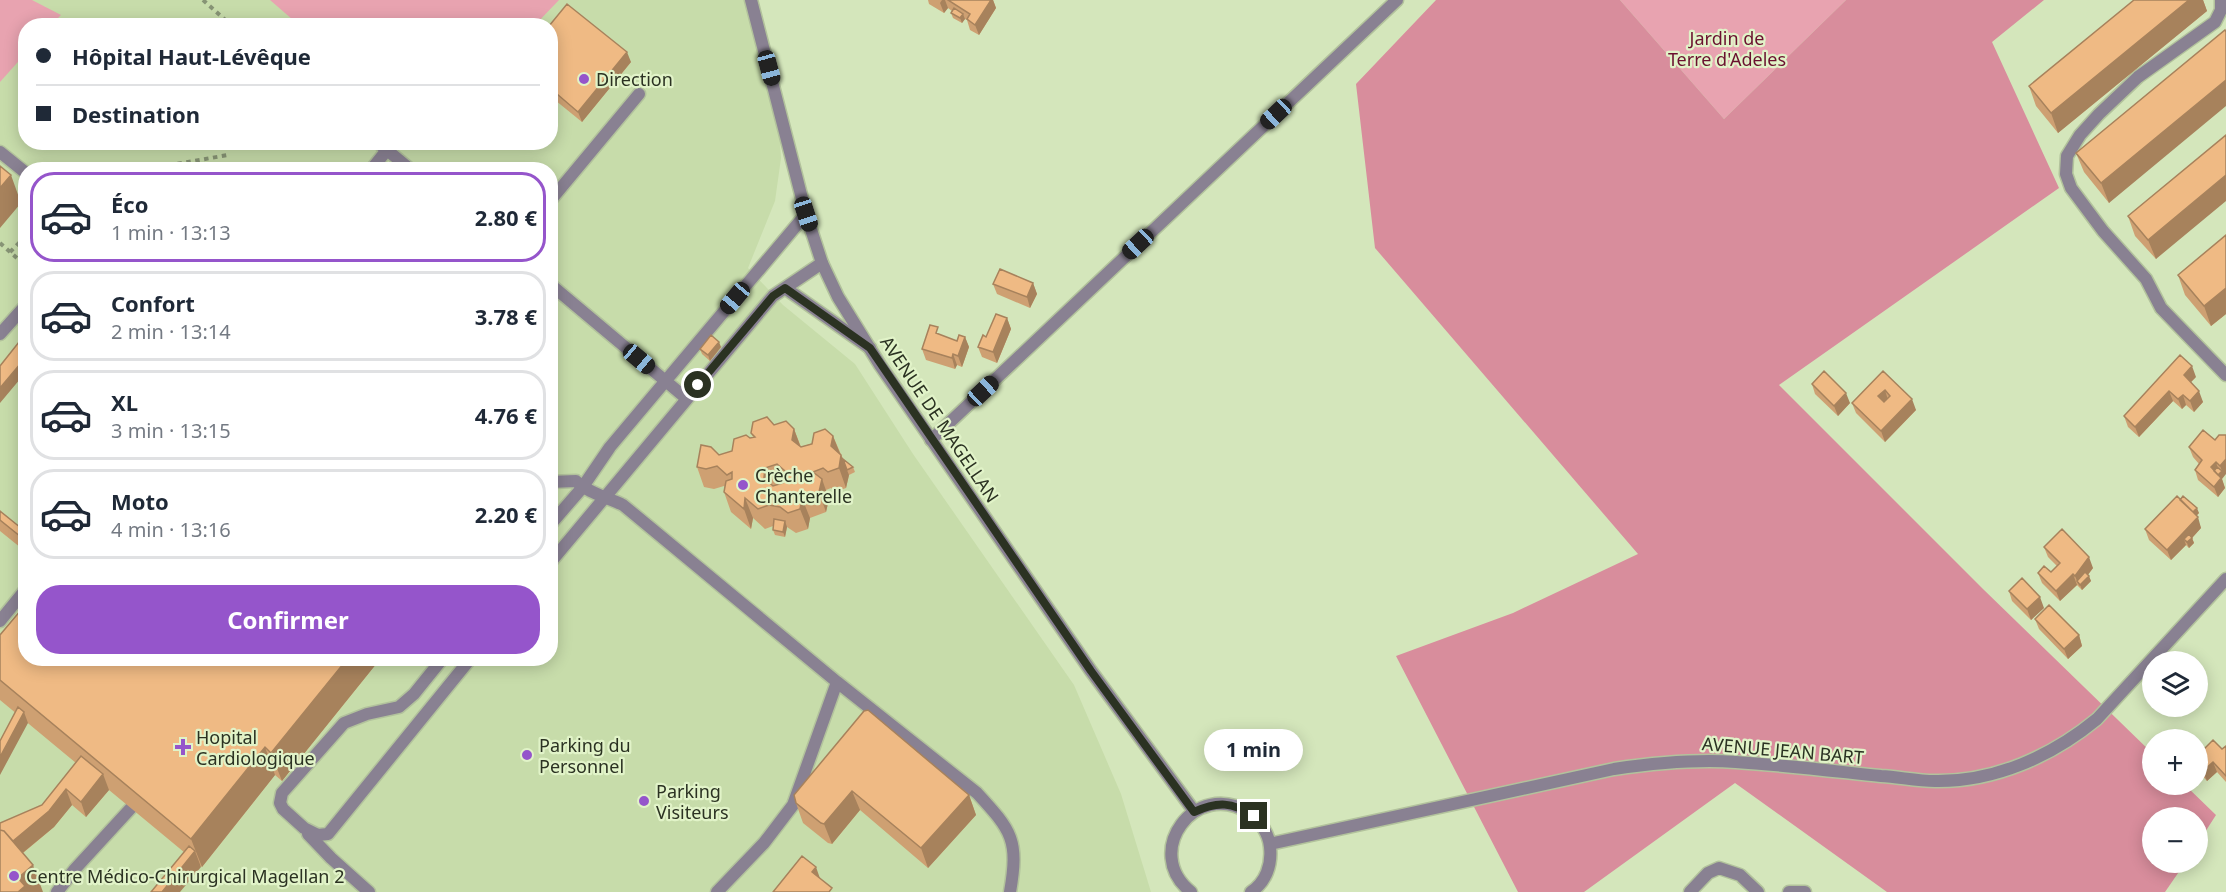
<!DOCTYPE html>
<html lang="fr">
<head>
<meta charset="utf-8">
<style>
  body { margin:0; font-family:"Noto Sans",sans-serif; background:#f2f2f3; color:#1f2937; height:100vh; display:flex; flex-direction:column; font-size:22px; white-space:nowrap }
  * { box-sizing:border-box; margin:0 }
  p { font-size:20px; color:#747a83 }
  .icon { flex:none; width:33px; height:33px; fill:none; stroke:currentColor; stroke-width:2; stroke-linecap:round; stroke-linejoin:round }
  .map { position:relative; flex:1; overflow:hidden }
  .sheet { position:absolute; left:18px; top:162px; width:540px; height:504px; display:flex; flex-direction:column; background:#fff; border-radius:24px; box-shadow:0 3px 15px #0003 }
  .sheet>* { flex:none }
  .banner { position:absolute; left:18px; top:18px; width:540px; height:132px; border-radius:24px; box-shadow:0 3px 15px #0003; display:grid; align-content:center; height:132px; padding:0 18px; background:#fff }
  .tools { position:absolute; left:2142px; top:651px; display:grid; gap:12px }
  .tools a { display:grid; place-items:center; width:66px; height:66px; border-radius:50%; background:#fff; box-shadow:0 3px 15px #0003; font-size:30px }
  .end { position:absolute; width:27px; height:27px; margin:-14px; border:8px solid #2b3222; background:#fff; box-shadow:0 0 0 3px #fff }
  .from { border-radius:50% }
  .bubble { position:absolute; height:42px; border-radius:21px; background:#fff; box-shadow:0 3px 15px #0003; font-size:20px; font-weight:700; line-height:42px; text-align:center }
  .car { position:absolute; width:18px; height:36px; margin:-18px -9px; border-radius:8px; box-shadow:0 0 4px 2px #0007; background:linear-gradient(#222 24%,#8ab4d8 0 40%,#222 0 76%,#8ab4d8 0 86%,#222 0) }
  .banner b { display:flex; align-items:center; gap:21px; height:57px; font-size:22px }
  .banner b+b { border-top:2px solid #e0e1e3 }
  .banner i { width:15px; height:15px; background:#1f2937 }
  ul { padding:10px 0 0; list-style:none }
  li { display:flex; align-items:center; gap:18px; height:90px; margin:0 12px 9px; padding:0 6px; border:3px solid #e0e1e3; border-radius:24px }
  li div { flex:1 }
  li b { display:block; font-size:22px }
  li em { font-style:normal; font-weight:700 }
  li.current { border-color:#9555cb }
  li>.icon { width:54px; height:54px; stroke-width:1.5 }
  .action { display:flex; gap:12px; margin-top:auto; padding:12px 18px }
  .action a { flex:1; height:69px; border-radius:24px; background:#9555cb; color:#fff; font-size:24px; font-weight:700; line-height:69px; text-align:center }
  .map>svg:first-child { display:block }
  .built { fill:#c7dcaa; fill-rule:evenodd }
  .green { fill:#e8a3b0 }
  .forest { fill:#d88d9c }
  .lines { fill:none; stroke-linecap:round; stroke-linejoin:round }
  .service-casing { stroke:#b2c29c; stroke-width:15 }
  .minor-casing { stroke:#b2c29c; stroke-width:15 }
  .tertiary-casing { stroke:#b2c29c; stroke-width:15 }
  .path { stroke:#879475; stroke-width:4; stroke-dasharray:4.5 4.5; stroke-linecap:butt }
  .service { stroke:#898192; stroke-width:12 }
  .minor { stroke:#898192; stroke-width:12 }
  .tertiary { stroke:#898192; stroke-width:12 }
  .wall { fill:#cea072 }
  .shaded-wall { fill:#a7825c }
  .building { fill:#efba84; stroke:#a7825c; stroke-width:1.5; fill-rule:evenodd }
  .route { stroke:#2b3222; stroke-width:8 }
  .poi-dot { fill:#9555cb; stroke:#e1f3c8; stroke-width:2 }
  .labels { text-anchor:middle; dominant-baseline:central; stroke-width:4.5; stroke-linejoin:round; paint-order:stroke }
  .park-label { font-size:18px; fill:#6a112f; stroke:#e1f3c8 }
  .poi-label { font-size:18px; fill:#2b3222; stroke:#e1f3c8; text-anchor:start }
  .street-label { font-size:18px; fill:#2b3222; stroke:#e1f3c8 }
</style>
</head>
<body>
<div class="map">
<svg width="2226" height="892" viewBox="0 0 2226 892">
  <rect width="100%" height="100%" fill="#d4e6bb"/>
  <path class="built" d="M0,0H749L778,110L781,158L775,201L748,268L783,305L855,364L913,454L1074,685L1121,794L1151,892H0ZM26,26H550V142H26ZM26,170H550V658H26Z"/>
  <path class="green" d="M0,0H32L61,15L51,25L26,26L25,54L0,82Z
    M270,0H559L535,25L300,26Z
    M1620,0H1846L1724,119Z"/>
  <path class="forest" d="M1436,0H1620L1724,119L1846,0H2044L1992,42L2059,188L1779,385L1983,589L2152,753V784L2185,785L2216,815L2198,843V818H2152V862L2185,863L2165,892H1887L1735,783L1584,892H1518L1396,656L1513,613L1638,554L1375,248L1356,84Z"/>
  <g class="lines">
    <g class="service-casing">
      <path id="service" d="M2221,0V10L2215,22L2138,77L2099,114L2080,135L2067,156L2066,174L2071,188L2103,231L2146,279L2161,308L2226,375
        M377,142L387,150
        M0,152L26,173
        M371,170L387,150L411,170
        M550,201L639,94
        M550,284L687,399
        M785,288L870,348
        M0,334L26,305
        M550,482L576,481C586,492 609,498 623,505L837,682L793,805L764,843L717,892
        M550,525L582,488L610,447L806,214
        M550,563L773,296L822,263
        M0,621L26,589
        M443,658L414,694L399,707L367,714L344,723L282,793L280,803L283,809L304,828L318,835L328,834L471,658
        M837,682L977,793C1012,831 1019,840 1010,892
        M308,834L331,858L369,892
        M57,892L75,869L131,808
        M1690,892L1708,873L1719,868L1740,875L1758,892
        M1789,892H1805"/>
    </g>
    <g class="minor-casing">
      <path id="minor" d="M931,440L1397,0"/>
    </g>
    <g class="tertiary-casing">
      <path id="tertiary" d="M751,0L806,214L822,263L838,297L880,365L1091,671L1194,811
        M1270,844L1614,769C1655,763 1694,759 1736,762C1784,765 1833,771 1881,776C1899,777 1917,781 1935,781C1995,782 2052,756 2097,719L2226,579
        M1191,892C1141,852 1196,778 1249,813C1260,820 1269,834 1270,847C1272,865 1266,882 1251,892"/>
    </g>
    <path class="path" d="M203,0L232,26
      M142,170L228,155
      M0,243L26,266
      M10,252L26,236
      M550,264L557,269"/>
    <use href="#service" class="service"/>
    <use href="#minor" class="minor"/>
    <use href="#tertiary" class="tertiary"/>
  </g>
  <path class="wall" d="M928,0H993L996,8L979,35L970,30L967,20L965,19L962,23L953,18L951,13L952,11L948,8L944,13L929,4Z
    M2134,0H2203L2207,11L2058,133L2036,106L2029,86Z
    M550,26L631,62L582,122L550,96Z
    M2225,30L2109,203L2084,172L2076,153Z
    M2226,135L2156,259L2135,236L2128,216Z
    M2226,235V314L2211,326L2185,295L2178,275Z
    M1033,283L1037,294L1030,308L997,294L993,284Z
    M1007,318L1011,329L997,363L982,357L978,347L986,337Z
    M940,335L957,341L965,337L969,347L962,367L957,365L955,369L926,360L922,349Z
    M721,347L710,361L702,354L700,349Z
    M1883,371L1916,410L1885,442L1856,413L1852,403Z
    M2196,377L2191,382L2203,402L2194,412L2186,405L2182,409L2173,401L2139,437L2128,427L2124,416Z
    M1812,384L1850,403L1838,416L1815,394Z
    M774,425L794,429L801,447L833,436L843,459L853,467L855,472L849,475L846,488L835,492L831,488L826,490L829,499L826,512L810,518L808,529L796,533L787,527L785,537L775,535L773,530V526L765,529L753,518L751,529L731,512L724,492L725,487L724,486L714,489L704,487L697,467L719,455L732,451L753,437L751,433Z
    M2226,435L2222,479L2225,488L2218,497L2198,480L2195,470L2199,464L2193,457L2189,447L2215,440Z
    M2180,500L2199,513L2196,516L2201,528L2192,538L2194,543L2189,548L2186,545L2171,560L2149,540L2145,529Z
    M0,511L26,532V552L0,531Z
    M2044,547L2093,568L2088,575L2091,581L2082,590L2077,585L2060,601L2042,583L2038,573L2051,572L2057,566L2048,557Z
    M2009,591L2044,608L2031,620L2012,601Z
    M2035,619L2079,635L2082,646L2068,659L2039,629Z
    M0,635L26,658H381L282,781L275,775L202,867L109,790L86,817L72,805L54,827L23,853L0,892L42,805L76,763L0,700Z
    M864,711L969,795L976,815L928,868L860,810L832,844L828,843L803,823L796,803Z
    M2226,746V782L2217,772L2207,781L2198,771V755L2222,749Z"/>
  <path class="shaded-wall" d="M942,0H945L948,8L944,13L940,3Z
    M991,0H993L996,8L979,35L975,25Z
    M2189,0H2203L2207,11L2058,133L2051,113Z
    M963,14L965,19L962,23L960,18Z
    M627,52L631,62L582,122L578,112Z
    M2226,80V106L2109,203L2101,183Z
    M11,175L21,203L0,228V188Z
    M2226,175V201L2156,259L2148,240Z
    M1033,283L1037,294L1030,308L1027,297Z
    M2226,288V314L2211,326L2204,306Z
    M1007,318L1011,329L997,363L993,352Z
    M965,337L969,347L962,367L958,356Z
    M719,342L721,347L710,361L708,355Z
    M953,354L957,365L955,369L952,358Z
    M26,357V372L0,403V388Z
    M2192,366L2196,377L2188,385L2184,375Z
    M1885,390L1888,400L1882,407L1878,396Z
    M2169,391L2173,401L2139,437L2135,427Z
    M2199,391L2203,402L2194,412L2190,401Z
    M1846,393L1850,403L1838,416L1834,406Z
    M2183,395L2186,405L2182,409L2178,399Z
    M1912,399L1916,410L1885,442L1881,431Z
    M794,429L801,448L792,440Z
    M833,436L841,456L831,446Z
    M841,455L849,475L846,488L839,468Z
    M2226,459V474L2222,479L2225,488L2218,497L2214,487L2217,476L2222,471L2220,466Z
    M2216,462L2219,472L2217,476L2211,467Z
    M765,468L773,488L764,478Z
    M822,479L829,499L826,512L819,492Z
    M745,498L753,518L751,529L744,509Z
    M802,498L810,518L808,529L800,509Z
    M2197,508L2199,513L2193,519L2191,514Z
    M2198,517L2201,528L2192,538L2194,543L2189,548L2187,543L2184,539L2186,545L2171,560L2167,550Z
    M785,521L787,527L785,537L783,532Z
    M2089,557L2093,568L2080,585L2077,581L2075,576Z
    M2073,574L2077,585L2060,601L2056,591Z
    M2089,576L2091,581L2082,590L2080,585Z
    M2040,597L2044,608L2031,620L2027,609Z
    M2079,635L2082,646L2068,659L2064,649Z
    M348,658H381L282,781L271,753Z
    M24,712L28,723L0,775V757Z
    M265,747L275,775L202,867L191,839Z
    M2213,762L2217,772L2207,781L2203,771Z
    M103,774L109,790L86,817L81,802Z
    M66,789L72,805L54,827L14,860L9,844Z
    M852,791L860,810L832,844L824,824Z
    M969,795L976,815L928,868L921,848Z
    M195,851L201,867L180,892H162Z
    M33,865L43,892H18V878Z
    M816,867L823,887L812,872Z"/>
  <path class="building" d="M948,0H991L975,25L967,19L970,14Z
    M2134,0H2189L2051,113L2029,86Z
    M567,4L627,52L578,112L550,88V26H549Z
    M954,8L963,14L960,18L951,13Z
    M2225,30L2226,32V80L2101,183L2076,153Z
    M2226,135V175L2148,240L2128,216Z
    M0,166L11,175L0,188Z
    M2226,235V288L2204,306L2178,275Z
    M1000,269L1033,283L1027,297L993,284Z
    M996,314L1007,318L993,352L978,347L983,335L986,337Z
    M930,325L938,327L936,333L957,341L959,335L965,337L958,356L953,354L952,358L922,349Z
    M711,335L719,342L708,355L700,349Z
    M19,342L26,347V357L0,388V366Z
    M2180,355L2192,366L2184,375L2199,391L2190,401L2183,395L2178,399L2169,391L2135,427L2124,416Z
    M1824,371L1846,393L1834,406L1812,384Z
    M1883,371L1912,399L1881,431L1852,403ZM1885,390L1890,396L1884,402L1878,396Z
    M767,417L774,425L786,421L794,429L792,440L801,447L812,444L814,433L825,429L833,436L831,446L841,455L839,468L828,472L823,468L813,472L822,479L819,492L802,498L800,509L788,513L780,507L769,505L758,509L745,498L744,509L724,492L726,481L732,479V472L727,475L717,466L706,469L697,467L701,445L711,447L719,455L732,451L734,439L746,435L750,438L755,437L751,433L753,422ZM777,464L785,471L783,483L773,486L764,478L765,468Z
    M2203,430L2215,440L2219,435H2226V459L2220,466L2216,462L2211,467L2221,478L2214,487L2195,470L2202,460L2189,447Z
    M843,459L853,467L847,470Z
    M2217,467L2222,471L2218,475L2214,471Z
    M2177,496L2198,517L2167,550L2145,529Z
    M2183,496L2197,508L2193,512L2180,500Z
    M0,511L26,532V541L0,520Z
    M774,519L785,521L783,532L773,530Z
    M2062,529L2089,557L2075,576L2073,574L2056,591L2038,573L2044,566L2051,572L2060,563L2044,547Z
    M2189,534L2192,538L2187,542L2184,539Z
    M2085,572L2089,576L2080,585L2077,581Z
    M2022,578L2040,597L2027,609L2009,591Z
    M26,604V658H348L271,753L265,747L191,839L0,680V635Z
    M2049,605L2079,635L2064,649L2035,619Z
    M18,707L24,712L0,757V741Z
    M868,710L969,795L921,848L852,791L824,824L821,823L796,803L794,795L864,711Z
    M2213,740L2222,749L2226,746V776L2213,762L2203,771L2198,765V755Z
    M81,756L103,774L81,802L66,789L49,811L13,841L4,831L0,830V823L42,805Z
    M0,830L4,831L33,865L18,878L25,886L18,892H0Z
    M189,846L195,851L162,892H151Z
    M802,856L816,867L812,872L832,888L829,892H773Z"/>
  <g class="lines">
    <path class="route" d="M698,385L773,296L785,288L870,348L1091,671L1194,812C1218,801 1232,802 1254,816"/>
  </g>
  <g class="poi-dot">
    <circle cx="584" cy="79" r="6"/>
    <circle cx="743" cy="485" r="6"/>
    <path d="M180 738h6v6h6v6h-6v6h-6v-6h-6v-6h6z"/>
    <circle cx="527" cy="755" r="6"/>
    <circle cx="644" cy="801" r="6"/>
    <circle cx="14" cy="876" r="6"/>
  </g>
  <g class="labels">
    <g class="park-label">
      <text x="1727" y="38">Jardin de<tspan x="1727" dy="21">Terre d'Adeles</tspan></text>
    </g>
    <g class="poi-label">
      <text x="596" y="79">Direction</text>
      <text x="755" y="475">Crèche<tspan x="755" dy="21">Chanterelle</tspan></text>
      <text x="196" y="737">Hopital<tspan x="196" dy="21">Cardiologique</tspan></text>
      <text x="539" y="745">Parking du<tspan x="539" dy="21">Personnel</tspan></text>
      <text x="656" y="791">Parking<tspan x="656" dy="21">Visiteurs</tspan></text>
      <text x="26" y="876">Centre Médico-Chirurgical Magellan 2</text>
    </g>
    <g class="street-label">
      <text transform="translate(940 419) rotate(56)">AVENUE DE MAGELLAN</text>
      <text transform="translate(1783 750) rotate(5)">AVENUE JEAN BART</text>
    </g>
  </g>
</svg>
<div class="tools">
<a><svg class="icon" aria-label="layers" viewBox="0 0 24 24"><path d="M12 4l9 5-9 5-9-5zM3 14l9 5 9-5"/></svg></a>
<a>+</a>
<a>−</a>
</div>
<i class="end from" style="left:698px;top:385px"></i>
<i class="end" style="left:1254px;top:816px"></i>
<div class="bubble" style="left:1204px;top:729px;width:99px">1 min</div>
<i class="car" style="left:769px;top:68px;rotate:165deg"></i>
<i class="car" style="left:1276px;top:114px;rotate:227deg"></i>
<i class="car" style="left:806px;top:214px;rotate:162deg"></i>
<i class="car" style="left:1138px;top:244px;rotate:227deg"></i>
<i class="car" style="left:735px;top:298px;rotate:220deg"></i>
<i class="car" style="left:639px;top:359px;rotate:130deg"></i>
<i class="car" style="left:983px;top:391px;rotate:47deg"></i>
<div class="banner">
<b><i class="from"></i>Hôpital Haut-Lévêque</b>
<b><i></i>Destination</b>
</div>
<section class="sheet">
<ul>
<li class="current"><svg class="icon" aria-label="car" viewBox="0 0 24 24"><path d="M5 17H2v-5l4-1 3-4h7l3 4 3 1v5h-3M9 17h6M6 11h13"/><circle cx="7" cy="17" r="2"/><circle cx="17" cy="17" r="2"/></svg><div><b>Éco</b><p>1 min · 13:13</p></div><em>2.80 €</em></li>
<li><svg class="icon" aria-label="car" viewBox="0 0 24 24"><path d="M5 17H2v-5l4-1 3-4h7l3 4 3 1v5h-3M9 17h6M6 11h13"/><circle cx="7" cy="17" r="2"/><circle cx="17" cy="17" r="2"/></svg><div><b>Confort</b><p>2 min · 13:14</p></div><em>3.78 €</em></li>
<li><svg class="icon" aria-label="car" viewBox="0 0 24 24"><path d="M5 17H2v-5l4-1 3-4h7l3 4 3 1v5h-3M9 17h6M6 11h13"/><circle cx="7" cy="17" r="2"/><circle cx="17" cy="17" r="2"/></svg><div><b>XL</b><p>3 min · 13:15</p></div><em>4.76 €</em></li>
<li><svg class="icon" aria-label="car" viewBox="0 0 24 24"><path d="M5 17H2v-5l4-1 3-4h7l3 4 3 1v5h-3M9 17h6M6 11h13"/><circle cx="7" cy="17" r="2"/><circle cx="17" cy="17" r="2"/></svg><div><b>Moto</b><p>4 min · 13:16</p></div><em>2.20 €</em></li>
</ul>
<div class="action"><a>Confirmer</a></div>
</section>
</div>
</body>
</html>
